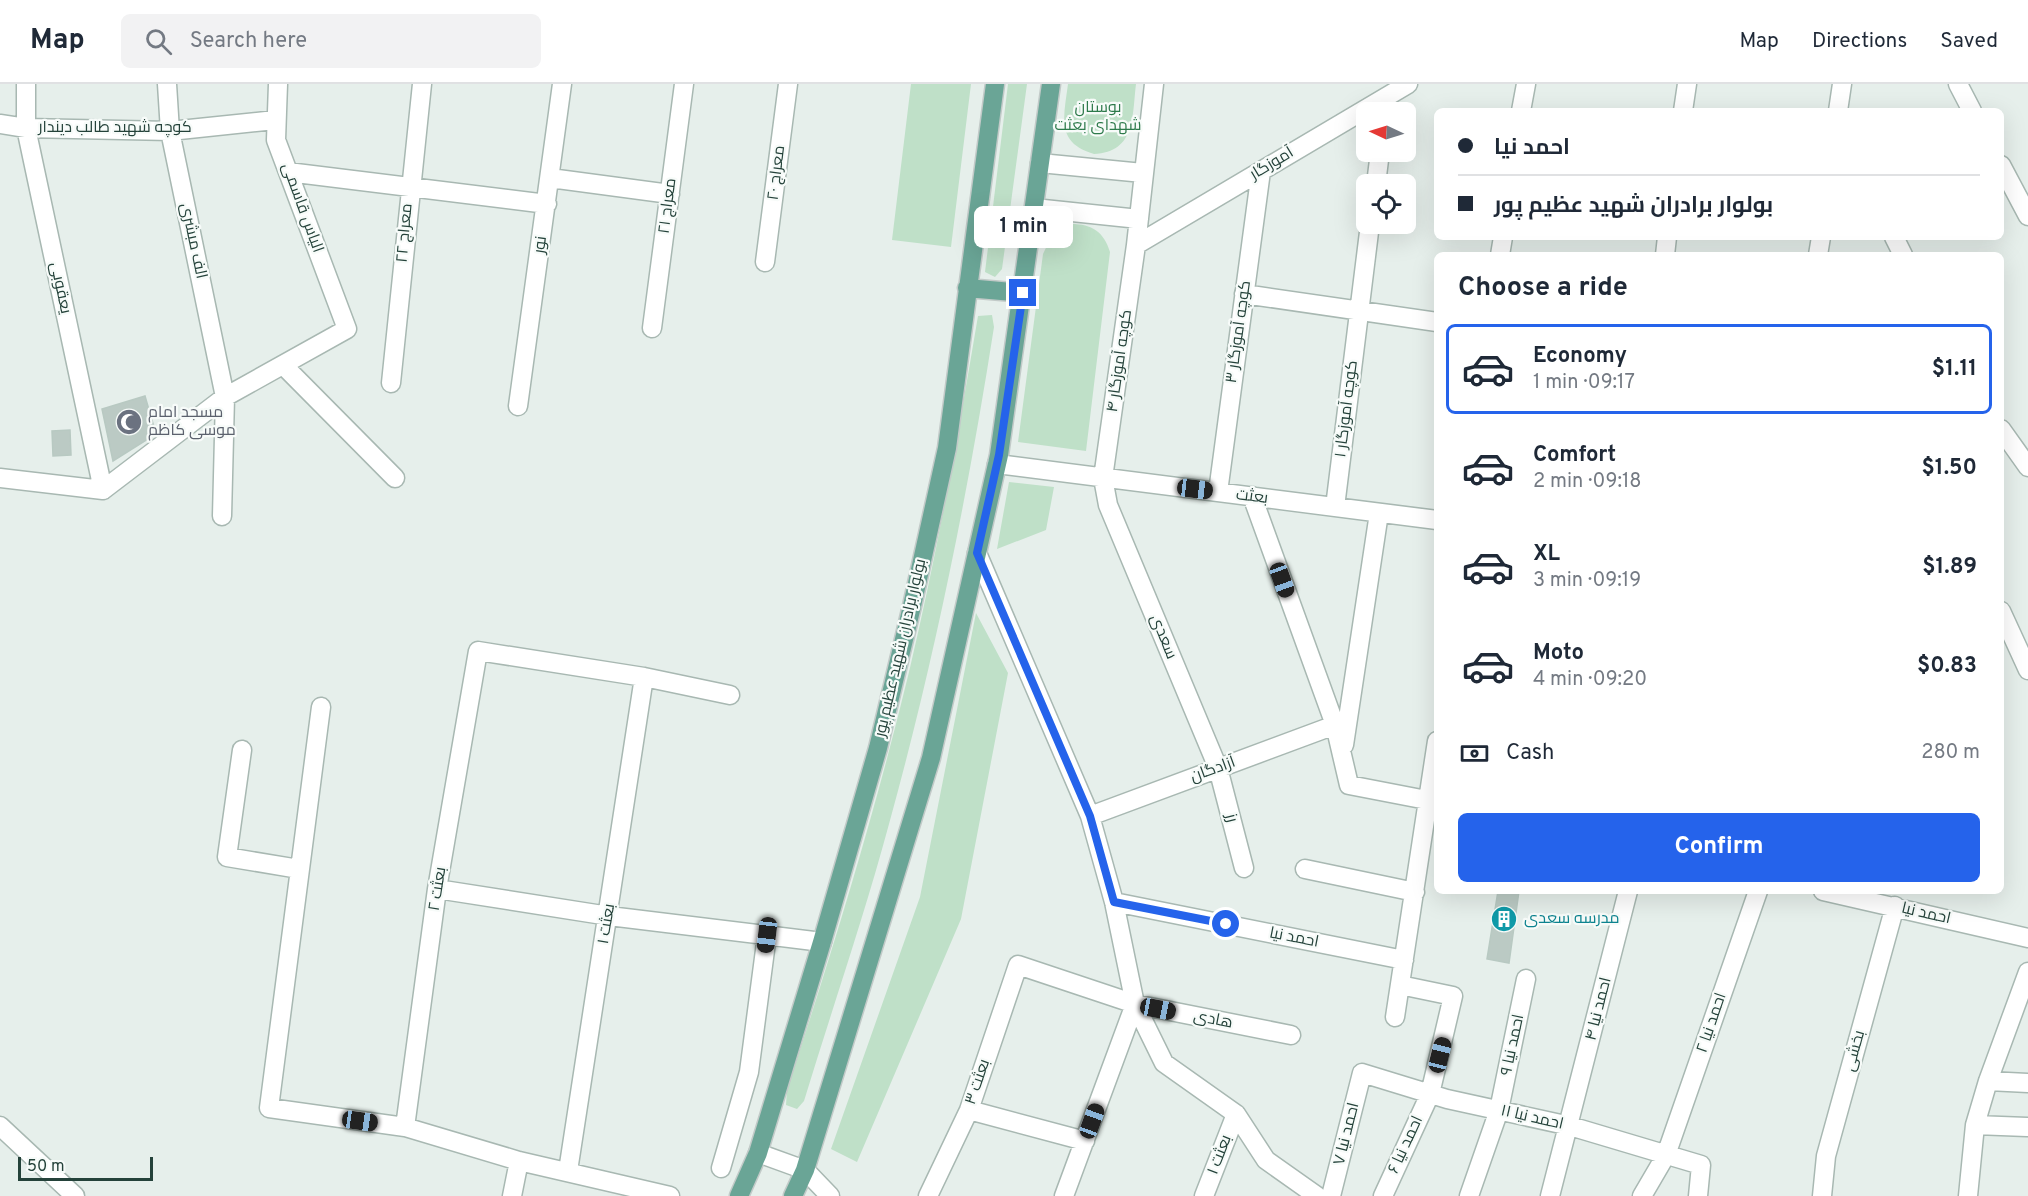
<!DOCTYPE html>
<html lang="en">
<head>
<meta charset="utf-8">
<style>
  body { margin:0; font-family:Overpass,Cairo,sans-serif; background:#f2f2f3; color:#1f2937; height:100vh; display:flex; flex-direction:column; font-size:22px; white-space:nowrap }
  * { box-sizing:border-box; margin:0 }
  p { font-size:20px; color:#747a83 }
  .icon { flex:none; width:33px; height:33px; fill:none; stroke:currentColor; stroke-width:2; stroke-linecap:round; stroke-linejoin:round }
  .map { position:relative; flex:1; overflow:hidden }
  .panel { position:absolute; left:1434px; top:168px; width:570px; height:642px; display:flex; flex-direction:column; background:#fff; border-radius:9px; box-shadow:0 6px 24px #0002 }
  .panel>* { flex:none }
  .banner { position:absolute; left:1434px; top:24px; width:570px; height:132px; border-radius:9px; box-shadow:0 6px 24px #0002; display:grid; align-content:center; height:132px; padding:0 24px; background:#fff }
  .needle { width:39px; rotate:274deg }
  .controls { position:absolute; left:1356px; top:18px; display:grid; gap:12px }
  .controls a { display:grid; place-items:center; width:60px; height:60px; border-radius:9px; background:#fff; box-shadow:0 6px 24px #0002; font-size:30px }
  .scale { position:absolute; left:18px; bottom:15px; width:135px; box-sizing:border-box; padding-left:6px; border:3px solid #24423a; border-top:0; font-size:16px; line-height:21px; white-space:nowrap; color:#24423a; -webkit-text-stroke:4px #f7fbf9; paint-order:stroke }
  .end { position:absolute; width:27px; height:27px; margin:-14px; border:8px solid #2563eb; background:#fff; box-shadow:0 0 0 3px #fff }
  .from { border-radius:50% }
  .bubble { position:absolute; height:42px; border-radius:9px; background:#fff; box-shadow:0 6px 24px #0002; font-size:20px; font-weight:700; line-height:42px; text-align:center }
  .car { position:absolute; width:18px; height:36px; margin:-18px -9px; border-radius:8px; box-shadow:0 0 4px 2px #0007; background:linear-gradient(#222 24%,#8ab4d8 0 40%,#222 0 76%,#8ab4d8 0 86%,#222 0) }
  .banner b { display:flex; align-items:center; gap:21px; height:57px; font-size:22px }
  .banner b+b { border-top:2px solid #e0e1e3 }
  .banner i { width:15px; height:15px; background:#1f2937 }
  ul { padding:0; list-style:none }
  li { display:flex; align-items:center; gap:18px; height:90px; margin:0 12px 9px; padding:0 12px; border:3px solid transparent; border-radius:9px }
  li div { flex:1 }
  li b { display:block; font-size:22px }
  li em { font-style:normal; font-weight:700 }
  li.active { border-color:#2563eb }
  li>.icon { width:54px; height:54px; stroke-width:1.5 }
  h2 { padding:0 24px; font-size:27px; line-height:72px }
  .pay { display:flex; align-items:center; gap:15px; height:66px; padding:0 24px; font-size:22px }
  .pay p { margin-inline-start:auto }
  .cta { display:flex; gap:12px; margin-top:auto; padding:12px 24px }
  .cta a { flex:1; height:69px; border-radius:9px; background:#2563eb; color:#fff; font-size:24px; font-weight:700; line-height:69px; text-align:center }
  header { display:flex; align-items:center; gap:36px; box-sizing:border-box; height:84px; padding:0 30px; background:#fff; border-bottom:2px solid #e0e1e3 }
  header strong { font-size:28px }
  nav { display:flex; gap:33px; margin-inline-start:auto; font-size:21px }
  .search { width:420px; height:54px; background:#f2f2f3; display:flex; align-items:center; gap:15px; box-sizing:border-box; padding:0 21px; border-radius:9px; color:#747a83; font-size:22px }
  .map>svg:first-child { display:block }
  .green { fill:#bfe0c8 }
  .building { fill:#bbcac4; stroke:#b8c9c2; stroke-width:1.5 }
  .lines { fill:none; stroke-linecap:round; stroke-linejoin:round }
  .minor-casing { stroke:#a8b8b2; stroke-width:21 }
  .major-casing { stroke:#c2cac8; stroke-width:21 }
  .minor { stroke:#fff; stroke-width:18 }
  .major { stroke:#6aa596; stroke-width:18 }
  .route { stroke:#2563eb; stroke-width:8 }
  .labels { text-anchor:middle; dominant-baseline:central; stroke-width:4.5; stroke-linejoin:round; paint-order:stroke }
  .park-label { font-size:16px; fill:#2d7a4b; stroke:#f7fbf9 }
  .street-label { font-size:16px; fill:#24423a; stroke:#f7fbf9 }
  .worship-label { font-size:16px; fill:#5b616d; stroke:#f7fbf9; text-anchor:start }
  .culture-label { font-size:16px; fill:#0d838f; stroke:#f7fbf9; text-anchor:start }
</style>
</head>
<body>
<header>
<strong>Map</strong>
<div class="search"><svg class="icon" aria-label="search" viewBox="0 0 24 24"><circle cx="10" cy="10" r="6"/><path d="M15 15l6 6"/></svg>Search here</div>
<nav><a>Map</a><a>Directions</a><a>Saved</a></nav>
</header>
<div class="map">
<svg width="2028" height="1112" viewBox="0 0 2028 1112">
  <rect width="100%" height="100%" fill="#e6efeb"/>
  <path class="green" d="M911,0H971L951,163L892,156Z
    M1008,0H1027L1002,185L995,193L985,188Z
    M1068,0H1136C1132,32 1136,68 1094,70C1055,59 1064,32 1068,0Z
    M1071,140C1092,140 1104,148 1110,168L1086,367L1018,358L1043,170L1052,151Z
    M992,231L994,243C968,410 934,577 889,740C864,833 832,925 804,1017L797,1025L786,1021L787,1006C832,868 875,729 909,588C937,470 958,351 978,232Z
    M1009,398L1054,403L1046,446L997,465Z
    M976,529L1008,589L961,835L857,1078L831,1065L920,813Z"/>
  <path class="building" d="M145,312L156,350L113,377L102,325Z
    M70,346L71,371L53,372L52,347Z
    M1498,807H1519L1509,879L1487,875Z"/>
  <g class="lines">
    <g class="minor-casing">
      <path id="minor" d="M26,0V44L103,406
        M167,0L170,47L225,313L222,432
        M1154,0L1136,161L1103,394L1108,421L1218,684L1244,784
        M1958,0L1972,27
        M1521,27L1526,0
        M1683,27L1687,0
        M1838,27L1842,0
        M0,40L26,44L170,47L275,36
        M1040,79L1143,89
        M2001,81L2028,132
        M288,88L547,120
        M550,94L670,110
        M1376,100L1380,68
        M1034,124L1139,135
        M1894,153L1903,171
        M1136,161L1408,0
        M1500,171L1503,153
        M1665,171L1667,153
        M1818,171L1821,153
        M765,178L788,0
        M1244,210L1437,238
        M652,244L684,0
        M283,281L395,394
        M391,299L422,0
        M518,322L562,0
        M2001,345L2028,383
        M997,380L1437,436
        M0,394L103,406L225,313L347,245L276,56L278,0
        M1218,408L1261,87
        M1252,412L1335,641L1349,701L1437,718
        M1335,423L1370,140
        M977,469L1090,732L1114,818L1135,920L1164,979L1236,1030L1266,1076L1317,1112
        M2001,527L2028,586
        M321,623L269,1024L405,1043L519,1077L670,1112
        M1344,661L1379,429
        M242,666L227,773L299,785
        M1090,732L1335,641
        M1305,785L1415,808
        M437,805L609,832L822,858
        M1823,807L2028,854
        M1114,818L1404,876
        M1395,933L1437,657
        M1988,997L2028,999
        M969,1026L1085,1057
        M1975,1041L2027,1043
        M0,1042L75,1112
        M405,1043L437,805L478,567L644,593L730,611
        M758,1069L805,1086L830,1112
        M721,1084L749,988L767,851
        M568,1087L644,593
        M512,1112L519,1077
        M928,1112L969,1026L1018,881L1135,920L1291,951
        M1064,1112L1135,920
        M1204,1112L1236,1030
        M1331,1112L1362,989L1447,1015L1570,1042L1701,1081L1698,1112
        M1383,1112L1430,1010L1453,912L1400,901
        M1469,1112L1499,1026L1526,895
        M1550,1112L1628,807
        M1642,1112L1666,1071L1758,807
        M1822,1112L1826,1072L1895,822
        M1968,1112L1975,1041L1988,997L2028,888"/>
    </g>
    <g class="major-casing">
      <path id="major" d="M967,204L1023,209
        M739,1112L758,1069L822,858L878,664L912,522L947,364L995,0
        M793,1112L805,1086L931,674L999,371L1051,0"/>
    </g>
    <use href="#minor" class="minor"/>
    <use href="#major" class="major"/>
  </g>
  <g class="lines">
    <path class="route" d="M1023,209L999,371L977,469L1090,732L1114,818L1226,840"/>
  </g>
  <defs>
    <g id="mosque-disc" transform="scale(1.35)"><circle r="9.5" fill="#6b7280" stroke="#f7fbf9"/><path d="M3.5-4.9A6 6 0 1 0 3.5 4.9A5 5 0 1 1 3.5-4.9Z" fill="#fff"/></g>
    <g id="building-disc" transform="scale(1.35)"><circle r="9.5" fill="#0f9aa8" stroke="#f7fbf9"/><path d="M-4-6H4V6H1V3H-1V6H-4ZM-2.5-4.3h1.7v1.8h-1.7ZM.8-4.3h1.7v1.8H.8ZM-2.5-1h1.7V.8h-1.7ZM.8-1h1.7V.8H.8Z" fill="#fff"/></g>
  </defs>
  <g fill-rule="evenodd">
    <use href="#mosque-disc" x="129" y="338"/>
    <use href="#building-disc" x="1504" y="835"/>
  </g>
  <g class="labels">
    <g class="park-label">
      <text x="1098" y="24">بوستان<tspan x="1098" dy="18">شهدای بعثت</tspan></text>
    </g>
    <g class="street-label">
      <text x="115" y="44">کوچه شهید طالب دیندار</text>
      <text transform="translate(1272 80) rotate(-31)">آموزگار</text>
      <text transform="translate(777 89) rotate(-83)">معراج ۲۰</text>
      <text transform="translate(668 122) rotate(-83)">معراج ۲۱</text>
      <text transform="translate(302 124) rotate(70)">الیاس قاسمی</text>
      <text transform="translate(405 149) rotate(-85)">معراج ۲۲</text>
      <text transform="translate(193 157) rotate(78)">الف مبشری</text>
      <text transform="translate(541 161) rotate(-82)">نور</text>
      <text transform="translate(60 204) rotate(78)">یعقوبی</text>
      <text transform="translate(1239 248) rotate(-82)">کوچه آموزگار ۳</text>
      <text transform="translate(1120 277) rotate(-82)">کوچه آموزگار ۴</text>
      <text transform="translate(1347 325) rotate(-83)">کوچه آموزگار ۱</text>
      <text transform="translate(1252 413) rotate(7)">بعثت</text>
      <text transform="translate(1163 553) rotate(68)">سعدی</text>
      <text transform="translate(901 564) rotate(-77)">بولوار برادران شهید عظیم‌ پور</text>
      <text transform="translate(1213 686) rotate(-20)">آزادگان</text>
      <text transform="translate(1231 734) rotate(75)">رز</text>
      <text transform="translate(438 805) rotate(-81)">بعثت ۲</text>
      <text transform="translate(1926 830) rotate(13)">احمد نیا</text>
      <text transform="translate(607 840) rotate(-81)">بعثت ۱</text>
      <text transform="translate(1294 854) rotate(11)">احمد نیا</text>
      <text transform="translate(1599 925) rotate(-76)">احمد نیا ۴</text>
      <text transform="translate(1213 936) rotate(11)">هادی</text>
      <text transform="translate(1712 939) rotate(-71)">احمد نیا ۲</text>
      <text transform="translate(1513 961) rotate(-78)">احمد نیا ۹</text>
      <text transform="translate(1855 967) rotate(-75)">بخشی</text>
      <text transform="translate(978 998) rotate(-71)">بعثت ۳</text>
      <text transform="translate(1532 1034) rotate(13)">احمد نیا ۱۱</text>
      <text transform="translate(1347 1050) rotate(-76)">احمد نیا ۷</text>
      <text transform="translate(1406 1061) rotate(-65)">احمد نیا ۶</text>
      <text transform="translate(1220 1071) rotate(-69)">بعثت ۱</text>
    </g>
    <g class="worship-label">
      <text x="148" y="329">مسجد امام<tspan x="148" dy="18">موسی کاظم</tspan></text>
    </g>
    <g class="culture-label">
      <text x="1524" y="835">مدرسه سعدی</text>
    </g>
  </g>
</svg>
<div class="controls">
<a><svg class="needle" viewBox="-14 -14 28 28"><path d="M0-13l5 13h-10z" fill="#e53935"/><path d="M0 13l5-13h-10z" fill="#747a83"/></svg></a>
<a><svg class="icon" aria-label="locate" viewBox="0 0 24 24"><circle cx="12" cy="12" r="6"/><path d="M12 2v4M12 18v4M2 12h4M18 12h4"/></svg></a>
</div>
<div class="scale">50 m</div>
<i class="end from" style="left:1226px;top:840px"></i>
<i class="end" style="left:1023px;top:209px"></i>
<div class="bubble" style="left:974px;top:122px;width:99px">1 min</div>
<i class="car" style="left:1195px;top:405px;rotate:97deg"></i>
<i class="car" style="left:1282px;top:496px;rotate:160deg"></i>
<i class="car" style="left:767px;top:851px;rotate:187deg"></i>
<i class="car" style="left:1158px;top:925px;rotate:101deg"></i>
<i class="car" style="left:1440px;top:971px;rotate:14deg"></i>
<i class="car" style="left:360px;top:1037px;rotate:98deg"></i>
<i class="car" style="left:1092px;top:1037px;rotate:20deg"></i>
<div class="banner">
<b><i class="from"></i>احمد نیا</b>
<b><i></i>بولوار برادران شهید عظیم‌ پور</b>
</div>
<section class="panel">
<h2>Choose a ride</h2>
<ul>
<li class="active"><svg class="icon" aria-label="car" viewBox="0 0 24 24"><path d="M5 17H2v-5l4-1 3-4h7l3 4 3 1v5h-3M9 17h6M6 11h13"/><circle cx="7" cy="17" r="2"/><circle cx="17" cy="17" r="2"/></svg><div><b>Economy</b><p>1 min · 09:17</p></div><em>$1.11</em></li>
<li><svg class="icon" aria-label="car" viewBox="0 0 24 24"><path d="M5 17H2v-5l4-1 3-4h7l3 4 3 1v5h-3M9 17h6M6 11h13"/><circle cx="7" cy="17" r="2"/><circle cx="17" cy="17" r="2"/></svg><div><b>Comfort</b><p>2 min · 09:18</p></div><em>$1.50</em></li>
<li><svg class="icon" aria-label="car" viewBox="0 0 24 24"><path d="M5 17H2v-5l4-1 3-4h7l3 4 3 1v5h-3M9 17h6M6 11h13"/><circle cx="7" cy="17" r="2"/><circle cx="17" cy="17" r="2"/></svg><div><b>XL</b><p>3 min · 09:19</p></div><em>$1.89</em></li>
<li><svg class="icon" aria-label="car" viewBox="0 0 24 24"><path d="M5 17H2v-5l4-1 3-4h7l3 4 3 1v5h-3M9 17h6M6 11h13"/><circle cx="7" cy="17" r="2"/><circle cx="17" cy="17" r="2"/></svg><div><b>Moto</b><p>4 min · 09:20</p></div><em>$0.83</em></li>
</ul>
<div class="pay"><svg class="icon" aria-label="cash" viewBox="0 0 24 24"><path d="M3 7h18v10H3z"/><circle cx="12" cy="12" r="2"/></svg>Cash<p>280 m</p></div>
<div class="cta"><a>Confirm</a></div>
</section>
</div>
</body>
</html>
